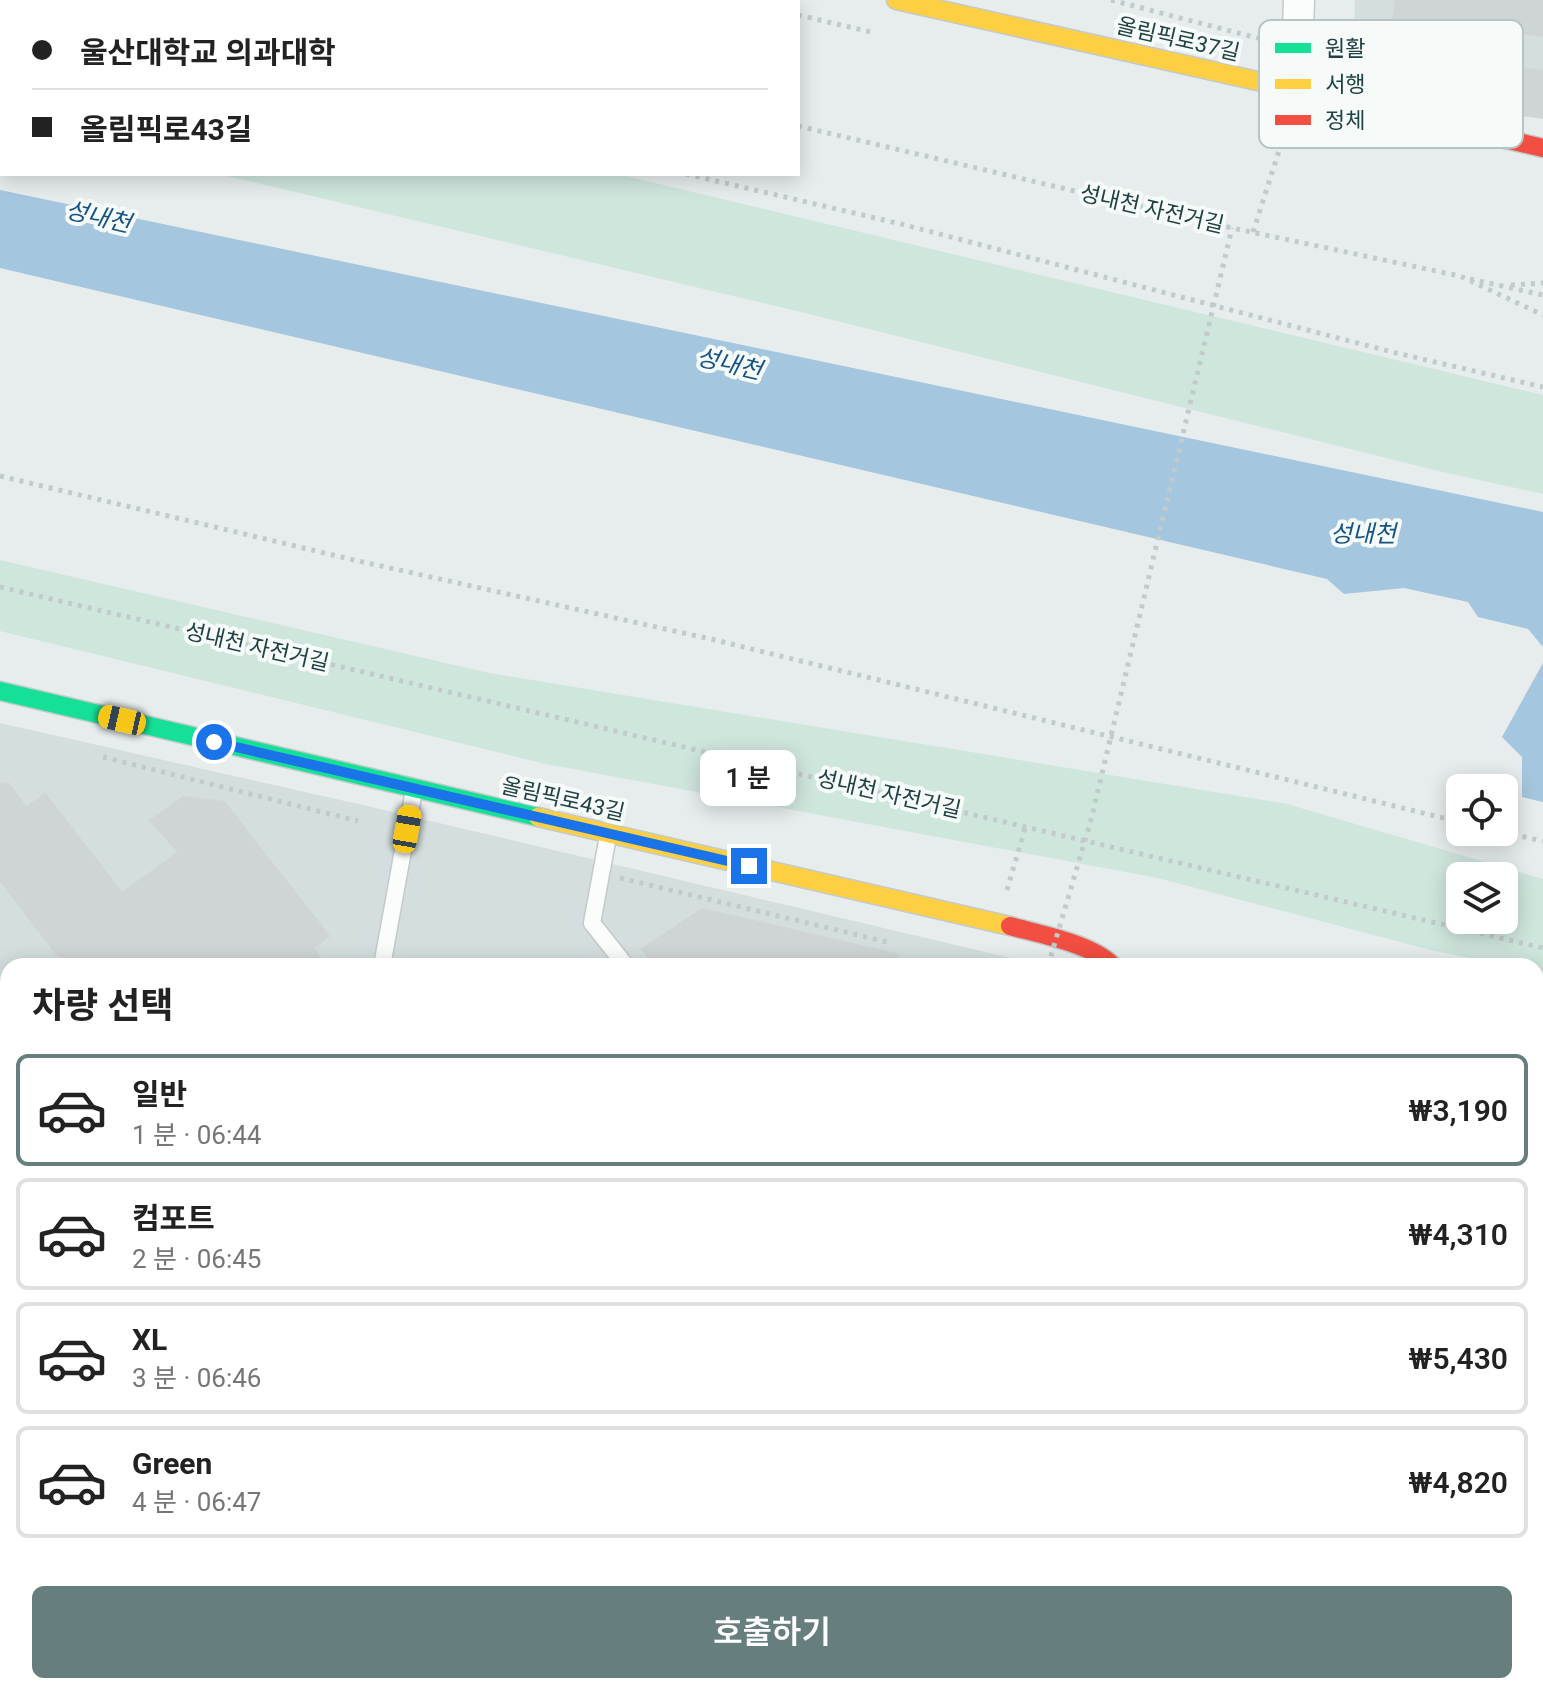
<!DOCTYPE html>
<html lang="ko">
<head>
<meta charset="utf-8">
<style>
  body { margin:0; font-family:Roboto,"Noto Sans KR",sans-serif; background:#f6f6f6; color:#222; height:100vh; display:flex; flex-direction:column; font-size:30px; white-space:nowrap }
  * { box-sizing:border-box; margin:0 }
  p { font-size:26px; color:#767676 }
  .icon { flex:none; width:44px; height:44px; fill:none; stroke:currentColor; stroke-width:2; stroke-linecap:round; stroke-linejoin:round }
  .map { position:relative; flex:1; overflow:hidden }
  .sheet { position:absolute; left:0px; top:958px; width:1544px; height:736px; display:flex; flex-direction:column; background:#fff; border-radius:24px 24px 0 0; box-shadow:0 4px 20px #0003 }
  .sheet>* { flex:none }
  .top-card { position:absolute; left:0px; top:0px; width:800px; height:176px; box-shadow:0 4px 20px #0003; display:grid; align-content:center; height:176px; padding:0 32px; background:#fff }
  .fabs { position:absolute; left:1446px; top:774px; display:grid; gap:16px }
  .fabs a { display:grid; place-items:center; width:72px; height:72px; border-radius:12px; background:#fff; box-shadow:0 4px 20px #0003; font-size:40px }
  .end { position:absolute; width:36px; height:36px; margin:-18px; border:10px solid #1a73e8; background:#fff; box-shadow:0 0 0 4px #fff }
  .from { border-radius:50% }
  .bubble { position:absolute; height:56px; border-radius:12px; background:#fff; box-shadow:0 4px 20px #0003; font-size:26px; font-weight:600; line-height:56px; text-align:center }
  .car { position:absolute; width:24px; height:48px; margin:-24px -12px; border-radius:10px; box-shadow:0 0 6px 2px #0007; background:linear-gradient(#f5c518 24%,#345 0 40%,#f5c518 0 76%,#345 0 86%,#f5c518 0) }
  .top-card b { display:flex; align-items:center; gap:28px; height:76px; font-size:30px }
  .top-card b+b { border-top:2px solid #e0e0e0 }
  .top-card i { width:20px; height:20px; background:#222 }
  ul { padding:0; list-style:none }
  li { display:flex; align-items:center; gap:24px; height:112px; margin:0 16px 12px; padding:0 16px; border:4px solid #e0e0e0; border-radius:12px }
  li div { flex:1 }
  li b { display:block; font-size:30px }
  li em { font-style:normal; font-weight:600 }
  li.on { border-color:#667e7e }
  li>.icon { width:72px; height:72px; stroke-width:1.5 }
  h2 { padding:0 32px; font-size:36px; line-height:96px }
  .primary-button { display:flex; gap:16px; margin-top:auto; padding:16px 32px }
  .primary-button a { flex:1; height:92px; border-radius:12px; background:#667e7e; color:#fff; font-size:32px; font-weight:600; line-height:92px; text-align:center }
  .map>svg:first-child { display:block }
  .built { fill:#d4dede }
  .green { fill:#cfe6dd; fill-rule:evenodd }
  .water { fill:#a4c6de }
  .building { fill:#cfd5d4; stroke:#cfd5d5; stroke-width:2 }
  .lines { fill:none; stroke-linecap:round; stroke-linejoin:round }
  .lane-casing { stroke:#c4c9c9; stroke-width:19 }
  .street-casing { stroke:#c4c9c9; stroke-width:33 }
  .fast-casing { stroke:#c2caca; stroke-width:21 }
  .slow-casing { stroke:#c2caca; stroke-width:21 }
  .jam-casing { stroke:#c2caca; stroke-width:21 }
  .path { stroke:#c2cbcb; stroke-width:5; stroke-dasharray:4 6; stroke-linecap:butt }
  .lane { stroke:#fbfcfc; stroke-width:16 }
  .street { stroke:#fbfcfc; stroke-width:30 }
  .fast { stroke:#16e098; stroke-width:18 }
  .slow { stroke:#ffcf43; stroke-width:18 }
  .jam { stroke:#f24e42; stroke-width:18 }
  .path-bridge { stroke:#c2cbcb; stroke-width:5; stroke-dasharray:4 6; stroke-linecap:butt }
  .route { stroke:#1a73e8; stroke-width:10 }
  .labels { text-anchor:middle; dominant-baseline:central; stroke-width:8; stroke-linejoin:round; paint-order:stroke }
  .street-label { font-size:22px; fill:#214243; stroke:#f6fbfa }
  .water-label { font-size:24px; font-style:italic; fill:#155385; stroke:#f6fbfa }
  .key { fill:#f6fbfa; stroke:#b6c4c3; stroke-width:2 }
  .key-label { font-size:22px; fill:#214243 }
</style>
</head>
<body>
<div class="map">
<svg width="1543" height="1694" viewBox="0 0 1543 1694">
  <rect width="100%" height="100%" fill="#e7ecec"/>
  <path class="built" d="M1355,0H1543V92L1353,53Z
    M0,723L367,806L1044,966H8V1036L0,1042Z
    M8,1263V1686H1135L1126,1694H0V1269Z"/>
  <path class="green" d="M219,174H617L1543,395V494L1434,470L805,313Z
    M0,560L489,673L1287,804L1543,879V972L1536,971V966H1513L1434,951L1158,878L546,764L0,631ZM1460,876H1504V920H1460Z
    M8,1352V1686H59L50,1694H0V1359Z"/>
  <path class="water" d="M0,190L1543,512V647L1528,629L1478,617L1468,602L1404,588L1344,594L1327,579L0,268Z
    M1543,663V802L1522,797V757L1502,737Z"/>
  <path class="building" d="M1396,0H1543V36L1444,23L1443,31L1392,24Z
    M1479,63L1543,71V118L1474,108Z
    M0,783L9,784L26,808L45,794L122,893L179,852L150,821L183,797L224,802L329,936L313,948L326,966H66L0,880Z
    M702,909L896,954L906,966H655L642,949Z
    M8,1057V1194L0,1200V1063Z
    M201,1686H577L583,1694H191Z
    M645,1686H996L986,1694H651Z
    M1286,1686H1448L1436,1694H1292Z"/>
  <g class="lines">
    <g class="lane-casing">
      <path id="lane" d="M608,836L592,923L626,966
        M382,966L414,790
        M0,1319L8,1313
        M79,1694L89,1686
        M1082,1694L1093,1686"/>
    </g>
    <g class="street-casing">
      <path id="street" d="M1296,90L1299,0"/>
    </g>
    <g class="fast-casing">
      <path id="fast" d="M0,691L538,817
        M1197,1694L1206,1686"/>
    </g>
    <g class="slow-casing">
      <path id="slow" d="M896,0L1298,90
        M538,817L1010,926"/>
    </g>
    <g class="jam-casing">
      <path id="jam" d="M1298,90L1543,148
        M1010,926C1039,934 1093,944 1113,966"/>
    </g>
    <path class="path" d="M262,0L271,2
      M732,0L741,2
      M1111,0L1269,41
      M798,15L875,33
      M0,16H2
      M798,126L1232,228L1460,276L1543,315
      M686,174L901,224L1392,352L1543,387
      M1253,232L1286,129
      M1470,279L1543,295
      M1511,285L1543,283
      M0,476L354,560L715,640L1460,822
      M0,587L1543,948
      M103,757L358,821
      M1503,832L1543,841
      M620,878L891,943
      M1007,890L1026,825
      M963,964L968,966
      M1244,1694L1254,1686"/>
    <use href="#lane" class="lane"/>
    <use href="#street" class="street"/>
    <use href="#fast" class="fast"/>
    <use href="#slow" class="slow"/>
    <use href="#jam" class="jam"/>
    <path class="path-bridge" d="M1048,966L1091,820L1232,228"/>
  </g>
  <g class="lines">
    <path class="route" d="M214,742L749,866"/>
  </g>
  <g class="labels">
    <g class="street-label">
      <text transform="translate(1178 39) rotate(13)">올림픽로37길</text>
      <text transform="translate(1152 209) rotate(13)">성내천 자전거길</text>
      <text transform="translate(257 647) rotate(13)">성내천 자전거길</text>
      <text transform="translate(889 794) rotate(13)">성내천 자전거길</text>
      <text transform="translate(563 799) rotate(13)">올림픽로43길</text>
    </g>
    <g class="water-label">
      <text transform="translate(98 217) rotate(13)">성내천</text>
      <text transform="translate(729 364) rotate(13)">성내천</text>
      <text x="1363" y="534">성내천</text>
    </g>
  </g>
  <rect x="1259" y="20" width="264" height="128" rx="12" class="key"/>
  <rect x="1275" y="43" width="36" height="10" fill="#16e098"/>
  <rect x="1275" y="79" width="36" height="10" fill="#ffcf43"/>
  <rect x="1275" y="115" width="36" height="10" fill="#f24e42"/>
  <g class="key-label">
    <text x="1325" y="56">원활</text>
    <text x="1325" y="92">서행</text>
    <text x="1325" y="128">정체</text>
  </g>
</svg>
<div class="fabs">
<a><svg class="icon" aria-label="locate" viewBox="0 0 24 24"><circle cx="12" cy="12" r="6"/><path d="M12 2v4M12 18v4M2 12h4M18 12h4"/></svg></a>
<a><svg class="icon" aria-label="layers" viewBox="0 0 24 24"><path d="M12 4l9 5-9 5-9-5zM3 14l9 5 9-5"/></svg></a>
</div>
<i class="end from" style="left:214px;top:742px"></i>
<i class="end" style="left:749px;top:866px"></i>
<div class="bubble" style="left:700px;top:750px;width:96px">1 분</div>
<i class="car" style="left:122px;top:720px;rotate:283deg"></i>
<i class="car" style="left:407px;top:829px;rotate:10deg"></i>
<div class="top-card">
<b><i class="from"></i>울산대학교 의과대학</b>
<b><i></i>올림픽로43길</b>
</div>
<section class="sheet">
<h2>차량 선택</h2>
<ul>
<li class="on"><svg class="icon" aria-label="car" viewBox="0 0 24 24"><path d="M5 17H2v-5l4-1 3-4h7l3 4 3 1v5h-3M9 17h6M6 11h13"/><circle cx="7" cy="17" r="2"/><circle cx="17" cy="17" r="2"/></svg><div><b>일반</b><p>1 분 · 06:44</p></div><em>₩3,190</em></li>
<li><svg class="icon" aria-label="car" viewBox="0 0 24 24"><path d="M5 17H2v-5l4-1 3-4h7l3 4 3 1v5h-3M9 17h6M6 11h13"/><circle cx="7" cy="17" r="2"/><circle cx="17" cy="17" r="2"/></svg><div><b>컴포트</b><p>2 분 · 06:45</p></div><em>₩4,310</em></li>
<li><svg class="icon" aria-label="car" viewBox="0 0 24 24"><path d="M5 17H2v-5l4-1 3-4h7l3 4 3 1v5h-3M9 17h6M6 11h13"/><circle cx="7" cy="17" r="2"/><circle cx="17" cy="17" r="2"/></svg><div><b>XL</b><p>3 분 · 06:46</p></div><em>₩5,430</em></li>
<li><svg class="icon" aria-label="car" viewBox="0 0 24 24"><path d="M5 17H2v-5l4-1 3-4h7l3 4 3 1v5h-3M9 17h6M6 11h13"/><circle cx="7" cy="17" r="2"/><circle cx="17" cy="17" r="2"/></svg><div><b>Green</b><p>4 분 · 06:47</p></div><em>₩4,820</em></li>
</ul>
<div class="primary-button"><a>호출하기</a></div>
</section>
</div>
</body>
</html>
